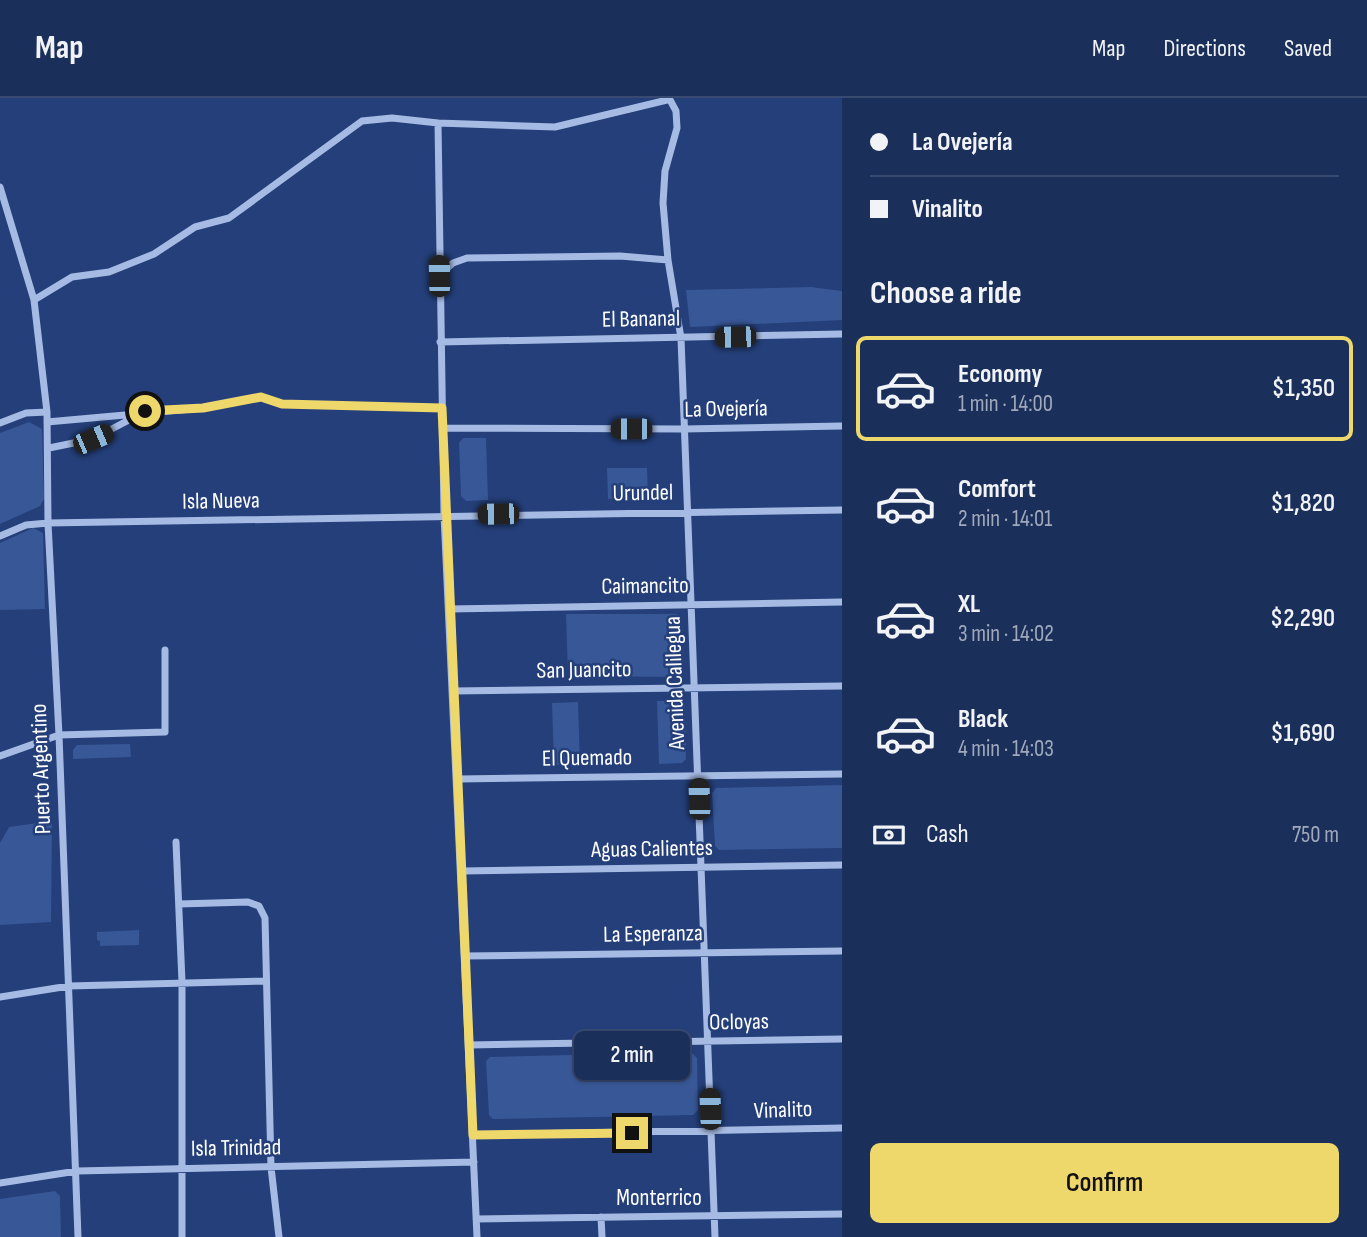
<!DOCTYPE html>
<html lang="en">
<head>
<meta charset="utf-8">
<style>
  body { margin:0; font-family:"Sofia Sans Condensed",sans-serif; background:#243761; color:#f1f3f6; height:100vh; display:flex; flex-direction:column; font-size:26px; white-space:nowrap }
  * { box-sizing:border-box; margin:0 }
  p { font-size:23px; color:#a0a9bb }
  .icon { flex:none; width:38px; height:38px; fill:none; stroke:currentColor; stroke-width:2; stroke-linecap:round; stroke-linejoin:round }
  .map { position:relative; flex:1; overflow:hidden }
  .sheet { display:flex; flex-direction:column; background:#1b2f5b; width:525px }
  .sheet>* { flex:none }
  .top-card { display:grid; align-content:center; height:154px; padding:0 28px; background:#1b2f5b }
  .end { position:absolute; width:32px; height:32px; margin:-16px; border:9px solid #eed76b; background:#111; box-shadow:0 0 0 4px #111 }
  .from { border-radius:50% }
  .bubble { position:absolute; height:49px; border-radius:10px; background:#1b2f5b; box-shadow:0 2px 5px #0004,0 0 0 2px #394a71; font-size:23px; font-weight:600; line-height:49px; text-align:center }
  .car { position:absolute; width:21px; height:42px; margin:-21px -10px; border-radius:9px; box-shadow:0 0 5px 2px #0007; background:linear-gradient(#222 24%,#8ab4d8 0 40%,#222 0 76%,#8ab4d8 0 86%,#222 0) }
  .top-card b { display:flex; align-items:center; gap:24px; height:66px; font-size:26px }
  .top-card b+b { border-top:2px solid #394a71 }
  .top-card i { width:18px; height:18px; background:#f1f3f6 }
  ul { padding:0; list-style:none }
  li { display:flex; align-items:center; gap:21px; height:105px; margin:0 14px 10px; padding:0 14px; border:4px solid transparent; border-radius:10px }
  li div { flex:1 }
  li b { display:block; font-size:26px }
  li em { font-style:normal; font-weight:600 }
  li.current { border-color:#eed76b }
  li>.icon { width:63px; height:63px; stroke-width:1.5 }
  h2 { padding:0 28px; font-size:32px; line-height:84px }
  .pay { display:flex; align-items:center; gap:18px; height:77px; padding:0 28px; font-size:26px }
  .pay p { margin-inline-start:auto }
  .cta { display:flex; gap:14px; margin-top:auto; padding:14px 28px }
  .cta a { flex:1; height:80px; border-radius:10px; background:#eed76b; color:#111; font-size:28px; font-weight:600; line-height:80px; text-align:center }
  header { display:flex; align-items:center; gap:42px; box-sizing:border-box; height:98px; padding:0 35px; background:#1b2f5b; border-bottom:2px solid #394a71 }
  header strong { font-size:33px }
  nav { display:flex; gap:38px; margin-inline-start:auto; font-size:24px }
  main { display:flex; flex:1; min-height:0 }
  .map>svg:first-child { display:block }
  .green { fill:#385796 }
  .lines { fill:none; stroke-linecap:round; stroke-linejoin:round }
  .minor { stroke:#a6bbe4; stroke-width:7 }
  .route { stroke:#eed76b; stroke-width:9 }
  .labels { text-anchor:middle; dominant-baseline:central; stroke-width:5; stroke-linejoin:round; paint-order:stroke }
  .street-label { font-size:23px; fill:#fff; stroke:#243f79 }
</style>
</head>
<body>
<header>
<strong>Map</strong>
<nav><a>Map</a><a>Directions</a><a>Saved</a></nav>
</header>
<main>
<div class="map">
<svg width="842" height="1139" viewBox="0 0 842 1139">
  <rect width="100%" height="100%" fill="#243f79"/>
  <path class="green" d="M811,189L842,193V222L690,229L686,192Z
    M29,324L42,331L44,401L40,408L0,426V335Z
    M463,340H486L488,402L466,403L461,398L459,345Z
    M607,370H647L648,400L608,401Z
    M33,430L43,435L45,511L0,512V445Z
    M566,516H677L682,522L684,574L679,579L568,578Z
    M657,603H680L685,608L686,661L682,665L659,666Z
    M578,604L580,667H554L552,605Z
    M130,646L131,659L73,661V652L77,647Z
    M842,687V750L719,752L715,748L712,695L716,690Z
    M52,723L51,824L0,827V745L9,729Z
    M139,832V847L100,848V843L97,842V834Z
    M691,954L697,960L698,1012L693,1017L493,1021L489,1017L486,963L490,959Z
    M55,1093L60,1098L61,1139H0V1101Z"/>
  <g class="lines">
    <path class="minor" d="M669,0L676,13L677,30L665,73L663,105L668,162L681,240L715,1139
      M0,89L34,202L47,314L48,425L59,637L78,1139
      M439,178L453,165L467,160L620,158L668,162
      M34,202L72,179L109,174L154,156L195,129L229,120L362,23L392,20L438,25
      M440,244L842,236
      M47,324L203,310L261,299L282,306L442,310
      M0,325L26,315L47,314
      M443,330L684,331L842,328
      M49,350L93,341L142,315
      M0,438L26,427L48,425L842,412
      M449,511L842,504
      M453,593L842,588
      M0,658L59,637L165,634V552
      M458,681L842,676
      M176,744L182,884V1139
      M462,773L842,767
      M179,806L248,804L259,808L265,820L271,1069L279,1139
      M465,858L842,853
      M0,899L69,888L266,883
      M469,947L842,941
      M473,1037L842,1030
      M0,1085L77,1073L474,1064
      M601,1119L602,1139
      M476,1121L842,1116
      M477,1139L444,417L438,25L555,29L667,2"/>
  </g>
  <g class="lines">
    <path class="route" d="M145,313L203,310L261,299L282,306L442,310L473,1037L632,1035"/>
  </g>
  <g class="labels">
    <g class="street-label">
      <text transform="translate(641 221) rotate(-1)">El Bananal</text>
      <text transform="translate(726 311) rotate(-1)">La Ovejería</text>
      <text transform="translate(643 395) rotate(-1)">Urundel</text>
      <text transform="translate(221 403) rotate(-1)">Isla Nueva</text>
      <text transform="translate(645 488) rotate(-1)">Caimancito</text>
      <text transform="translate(584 572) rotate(-1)">San Juancito</text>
      <text transform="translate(675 585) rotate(-92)">Avenida Calilegua</text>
      <text transform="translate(587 660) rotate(-1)">El Quemado</text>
      <text transform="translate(41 671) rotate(-92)">Puerto Argentino</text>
      <text transform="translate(652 751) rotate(-1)">Aguas Calientes</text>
      <text transform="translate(653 836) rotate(-1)">La Esperanza</text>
      <text transform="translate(739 924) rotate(-1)">Ocloyas</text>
      <text transform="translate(783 1012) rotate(-2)">Vinalito</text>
      <text transform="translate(236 1050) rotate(-1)">Isla Trinidad</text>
      <text x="659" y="1100">Monterrico</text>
    </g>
  </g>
</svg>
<i class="end from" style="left:145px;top:313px"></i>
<i class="end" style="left:632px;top:1035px"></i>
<div class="bubble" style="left:574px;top:933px;width:116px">2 min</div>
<i class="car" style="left:439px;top:178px;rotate:359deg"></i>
<i class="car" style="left:735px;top:239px;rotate:269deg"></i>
<i class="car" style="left:631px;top:331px;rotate:270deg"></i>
<i class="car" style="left:93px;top:341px;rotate:67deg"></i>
<i class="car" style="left:498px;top:416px;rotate:269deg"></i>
<i class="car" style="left:699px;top:701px;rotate:358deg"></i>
<i class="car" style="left:710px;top:1011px;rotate:358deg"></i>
</div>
<section class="sheet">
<div class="top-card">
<b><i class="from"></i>La Ovejería</b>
<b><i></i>Vinalito</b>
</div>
<h2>Choose a ride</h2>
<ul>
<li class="current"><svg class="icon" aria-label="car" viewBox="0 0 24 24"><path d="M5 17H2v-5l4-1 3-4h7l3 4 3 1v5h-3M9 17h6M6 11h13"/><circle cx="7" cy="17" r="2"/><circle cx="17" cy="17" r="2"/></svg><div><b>Economy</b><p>1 min · 14:00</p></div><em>$1,350</em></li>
<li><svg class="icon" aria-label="car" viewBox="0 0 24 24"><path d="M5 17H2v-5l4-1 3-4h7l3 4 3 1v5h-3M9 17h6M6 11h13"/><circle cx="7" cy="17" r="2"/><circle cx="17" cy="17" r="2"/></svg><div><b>Comfort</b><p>2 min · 14:01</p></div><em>$1,820</em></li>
<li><svg class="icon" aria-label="car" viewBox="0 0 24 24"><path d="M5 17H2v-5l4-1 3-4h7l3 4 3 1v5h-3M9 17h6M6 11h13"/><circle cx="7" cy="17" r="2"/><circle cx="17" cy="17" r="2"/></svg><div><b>XL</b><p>3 min · 14:02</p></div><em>$2,290</em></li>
<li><svg class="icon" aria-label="car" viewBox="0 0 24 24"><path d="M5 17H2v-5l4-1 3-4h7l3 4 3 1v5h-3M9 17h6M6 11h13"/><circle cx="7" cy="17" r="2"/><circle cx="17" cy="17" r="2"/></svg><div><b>Black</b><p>4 min · 14:03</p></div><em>$1,690</em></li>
</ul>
<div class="pay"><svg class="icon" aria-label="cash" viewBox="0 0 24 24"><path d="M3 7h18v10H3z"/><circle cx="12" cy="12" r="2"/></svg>Cash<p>750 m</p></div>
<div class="cta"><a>Confirm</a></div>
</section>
</main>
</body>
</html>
